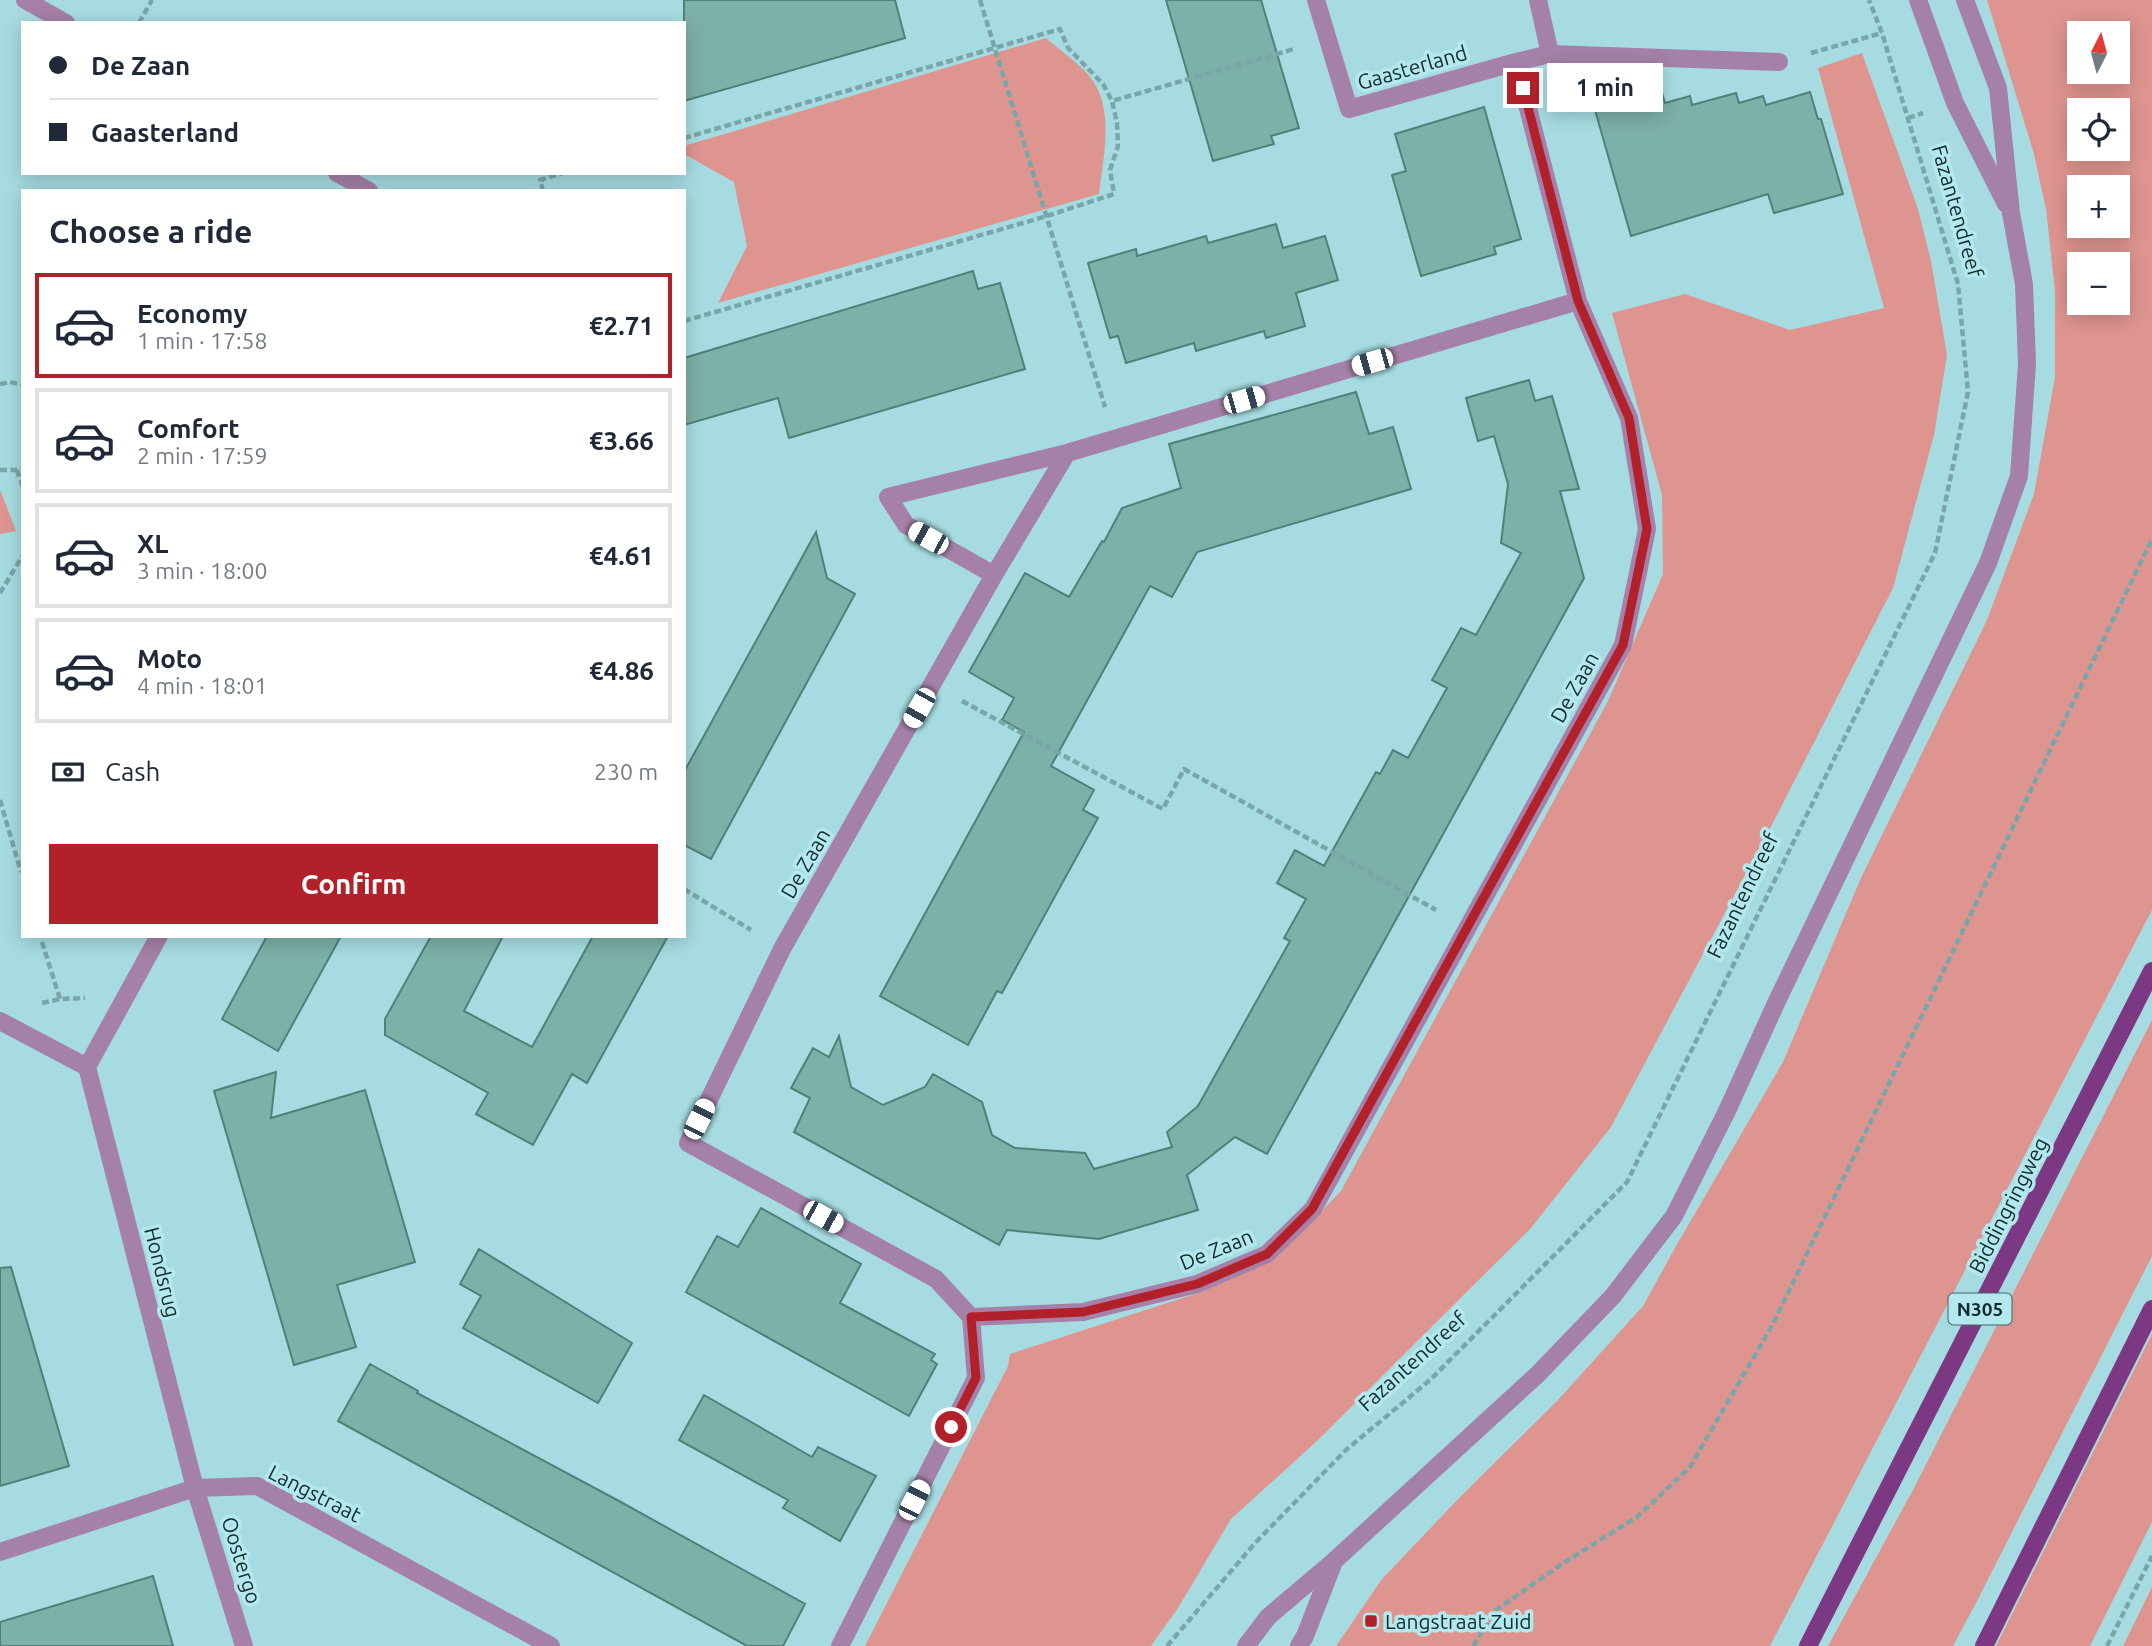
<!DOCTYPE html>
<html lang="en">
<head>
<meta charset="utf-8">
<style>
  body { margin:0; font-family:Ubuntu,sans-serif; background:#f2f2f3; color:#1f2937; height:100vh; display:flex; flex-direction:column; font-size:26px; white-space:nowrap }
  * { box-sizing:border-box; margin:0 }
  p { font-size:23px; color:#747a83 }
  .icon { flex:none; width:38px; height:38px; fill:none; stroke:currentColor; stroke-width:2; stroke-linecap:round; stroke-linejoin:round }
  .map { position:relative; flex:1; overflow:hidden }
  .details { position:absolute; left:21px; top:189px; width:665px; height:749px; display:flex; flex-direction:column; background:#fff; border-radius:0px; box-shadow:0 4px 18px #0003 }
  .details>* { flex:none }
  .banner { position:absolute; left:21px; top:21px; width:665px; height:154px; border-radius:0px; box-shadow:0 4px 18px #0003; display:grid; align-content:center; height:154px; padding:0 28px; background:#fff }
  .needle { width:46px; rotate:6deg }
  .tools { position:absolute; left:2067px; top:21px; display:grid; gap:14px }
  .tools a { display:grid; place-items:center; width:63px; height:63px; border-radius:0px; background:#fff; box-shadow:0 4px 18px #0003; font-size:35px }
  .end { position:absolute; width:32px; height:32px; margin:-16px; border:9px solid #b2212a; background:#fff; box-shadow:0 0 0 4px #fff }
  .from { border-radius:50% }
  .bubble { position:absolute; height:49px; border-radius:0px; background:#fff; box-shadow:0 4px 18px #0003; font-size:23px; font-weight:600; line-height:49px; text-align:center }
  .car { position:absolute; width:21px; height:42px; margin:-21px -10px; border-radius:9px; box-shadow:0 0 5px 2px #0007; background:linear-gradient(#fff 24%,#345 0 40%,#fff 0 76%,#345 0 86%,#fff 0) }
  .banner b { display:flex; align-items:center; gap:24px; height:66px; font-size:26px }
  .banner b+b { border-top:2px solid #e0e1e3 }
  .banner i { width:18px; height:18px; background:#1f2937 }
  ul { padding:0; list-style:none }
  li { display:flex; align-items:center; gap:21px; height:105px; margin:0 14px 10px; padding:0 14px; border:4px solid #e0e1e3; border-radius:0px }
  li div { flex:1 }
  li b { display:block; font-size:26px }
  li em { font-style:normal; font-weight:600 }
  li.current { border-color:#b2212a }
  li>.icon { width:63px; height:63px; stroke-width:1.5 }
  h2 { padding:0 28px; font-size:32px; line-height:84px }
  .pay { display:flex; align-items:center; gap:18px; height:77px; padding:0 28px; font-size:26px }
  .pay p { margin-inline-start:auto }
  .button { display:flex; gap:14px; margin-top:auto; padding:14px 28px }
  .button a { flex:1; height:80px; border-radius:0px; background:#b2212a; color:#fff; font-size:28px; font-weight:600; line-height:80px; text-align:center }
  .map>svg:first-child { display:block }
  .green { fill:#df958f; fill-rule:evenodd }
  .building { fill:#7db0a8; stroke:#4f8179; stroke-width:2 }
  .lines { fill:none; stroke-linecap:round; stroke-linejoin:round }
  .path { stroke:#7aa6aa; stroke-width:4.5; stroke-dasharray:7 3.5; stroke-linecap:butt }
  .minor { stroke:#a580a8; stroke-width:18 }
  .major { stroke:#7d3884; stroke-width:18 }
  .route { stroke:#b2212a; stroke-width:9 }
  .poi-dot { fill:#b2212a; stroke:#b3e9ee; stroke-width:2.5 }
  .labels { text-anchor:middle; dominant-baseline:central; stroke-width:7; stroke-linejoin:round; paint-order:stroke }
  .shield { fill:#b3e9ee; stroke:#446467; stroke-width:2 }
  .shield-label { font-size:19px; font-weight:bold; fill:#152b2d }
  .street-label { font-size:21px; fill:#152b2d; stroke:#b3e9ee }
  .poi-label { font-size:21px; fill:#152b2d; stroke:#b3e9ee; text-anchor:start }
</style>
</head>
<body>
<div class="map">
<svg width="2152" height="1646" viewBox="0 0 2152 1646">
  <rect width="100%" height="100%" fill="#a6dce1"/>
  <path class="green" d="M1987,0H2152V910L1770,1646H1336L1382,1579L1462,1495L1558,1400L1643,1306L1676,1246L1783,1062L1861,878L1987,620L2034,494L2055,377V291L2046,209L2034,154ZM2118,33V72H2079V33ZM2118,110V149H2079V110ZM2118,187V226H2079V187ZM2079,264H2118V303H2079Z
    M1046,38C1059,49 1082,66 1091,78C1115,110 1103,158 1099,194L718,303L747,246L734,182L684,154V146Z
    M1862,53L1918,209L1931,261L1947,355L1934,435L1893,588L1777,815L1611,1127L1531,1228L1317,1441L1231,1519L1178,1608L1151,1646H865L1008,1366L1010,1354L1195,1294L1276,1258L1341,1191L1608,701L1663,574L1662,495L1612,313L1685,294L1790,330L1884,308L1818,68Z
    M0,491L1,492L16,531L0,534Z
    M2152,1020V1256L1976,1603L1953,1646H1828L1914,1488Z
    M2152,1334V1522L2090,1646H1996Z
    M2152,1587V1646H2123Z"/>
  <path class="building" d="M684,0H895L905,38L684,101Z
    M1166,0H1261L1299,128L1271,136L1274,144L1213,161Z
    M1660,86L1665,103L1690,96L1692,105L1736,93L1739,103L1763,96L1766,105L1810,92L1818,119H1821L1843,194L1774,213L1768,194L1631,236L1593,103Z
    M1484,107L1521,239L1494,247L1496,254L1421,276L1392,175L1406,171L1395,134Z
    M1276,224L1283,248L1325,236L1338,280L1296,293L1305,326L1266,338L1264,331L1196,351L1194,343L1126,363L1118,336L1110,338L1088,263L1136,249L1137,256L1206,236L1208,243Z
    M973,271L978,289L1000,283L1025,369L789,438L778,398L684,425V358Z
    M1529,380L1535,401L1552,396L1579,489L1560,491L1584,578L1267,1154L1235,1137L1187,1175L1198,1210L1099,1239L1007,1230L999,1245L794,1132L810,1098L791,1088L813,1048L829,1057L839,1036L851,1087L883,1105L925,1087L933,1074L982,1102L992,1135L1015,1148L1085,1153L1094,1169L1172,1147L1167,1132L1198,1106L1290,941L1284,938L1306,899L1277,883L1295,850L1324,866L1376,772L1380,774L1393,750L1408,758L1447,688L1432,680L1461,628L1476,635L1521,553L1501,543L1508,484L1494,436L1478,441L1466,398Z
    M1356,392L1369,434L1393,427L1411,489L1197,552L1172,597L1150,586L1051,766L1094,790L1083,810L1098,818L1002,993L997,991L968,1045L880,996L1024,732L1002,720L1014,698L969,672L1025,573L1069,597L1102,541L1104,542L1122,508L1181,488L1169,444Z
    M816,532L827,578L855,594L711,859L684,845V772Z
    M267,936H341L278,1051L222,1019Z
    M431,936H503L464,1011L532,1047L593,936H668L587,1083L572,1074L533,1145L476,1114L488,1093L385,1035V1019Z
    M276,1072L271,1118L365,1090L415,1262L337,1285L356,1347L294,1365L214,1091Z
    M761,1208L861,1264L840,1303L935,1354L931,1360L937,1364L909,1416L686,1292L717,1236L738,1247Z
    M479,1249L632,1343L598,1403L463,1328L481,1296L460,1284Z
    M11,1267L69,1466L0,1486V1268Z
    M370,1364L418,1391L417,1393L619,1501L805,1604L783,1646H747L338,1421Z
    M704,1395L812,1457L818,1447L876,1476L840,1541L783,1508L788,1500L679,1440Z
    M153,1576L173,1646H0V1622Z"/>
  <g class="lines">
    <path class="path" d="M980,0L1105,407
      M139,23L152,0
      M1811,53L1882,33
      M1908,118L1923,113
      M684,138L1060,29L1068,48L1103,84L1112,101
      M543,191L540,180L563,173
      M684,321L1047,216L1114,194L1110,170L1118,146L1117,123L1112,101L1294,49
      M0,384L10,382L23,385
      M0,470H17L23,468
      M17,470L23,488
      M0,593L23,555
      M962,701L1163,809L1184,769L1436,910
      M0,800L21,872
      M684,889L751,930
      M42,942L60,999
      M42,1003L60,999L85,998
      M1167,1646L1256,1542L1346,1450L1430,1380L1627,1182L1935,553L1968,392L1958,284L1882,33L1869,0
      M1473,1646L1496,1610L1565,1562L1637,1517L1690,1467L1773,1324L2152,539
      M2107,1646L2152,1556"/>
    <path class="minor" d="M25,0L66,23
      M1316,0L1349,109L1516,62L1578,301
      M1918,0L1955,103L2006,204
      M1550,54L1779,62
      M1516,62L1550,54L1538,0
      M337,173L369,191
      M994,575L906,525L888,497L1067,453
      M0,1021L87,1067L195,1488L244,1646
      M87,1067L159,936
      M0,1552L195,1488L257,1486L551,1646
      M840,1646L976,1378L971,1317L936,1279L688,1143L782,949L994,575L1067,453L1578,301L1629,418L1647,529L1623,645L1313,1209L1267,1254L1197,1284L1083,1312L971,1317
      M1246,1646L1268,1617L1334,1561L1537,1375L1613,1296L1674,1216L1726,1113L1777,1001L1988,563L2019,476L2027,364L2024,284L2011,213L1998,88L1965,0
      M1299,1646L1305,1636L1333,1564"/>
    <path class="major" d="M1808,1646L2152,971
      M1984,1646L2152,1309"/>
  </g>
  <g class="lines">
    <path class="route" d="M951,1427L976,1378L971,1317L1083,1312L1197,1284L1267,1254L1312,1209L1623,645L1647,529L1629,418L1578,301L1523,88"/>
  </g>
  <rect class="poi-dot" x="1364" y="1614" width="14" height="14" rx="3.5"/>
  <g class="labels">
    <rect class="shield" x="1948.5" y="1293.5" width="63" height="31" rx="5"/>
    <g class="shield-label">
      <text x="1980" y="1309">N305</text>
    </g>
    <g class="street-label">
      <text transform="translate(1412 67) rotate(-16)">Gaasterland</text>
      <text transform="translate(1958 211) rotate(74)">Fazantendreef</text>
      <text transform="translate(1574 687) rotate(-61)">De Zaan</text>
      <text transform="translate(805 863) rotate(-60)">De Zaan</text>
      <text transform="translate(1742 895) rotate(-64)">Fazantendreef</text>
      <text transform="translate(2008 1205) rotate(-63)">Biddingringweg</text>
      <text transform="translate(1216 1249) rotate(-22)">De Zaan</text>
      <text transform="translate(163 1272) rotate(76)">Hondsrug</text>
      <text transform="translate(1412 1361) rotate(-42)">Fazantendreef</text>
      <text transform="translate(315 1493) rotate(27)">Langstraat</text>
      <text transform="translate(242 1560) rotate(73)">Oostergo</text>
    </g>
    <g class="poi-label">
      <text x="1385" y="1621">Langstraat Zuid</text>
    </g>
  </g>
</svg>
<div class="tools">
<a><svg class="needle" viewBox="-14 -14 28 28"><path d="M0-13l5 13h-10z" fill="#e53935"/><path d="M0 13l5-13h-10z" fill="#747a83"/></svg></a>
<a><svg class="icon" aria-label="locate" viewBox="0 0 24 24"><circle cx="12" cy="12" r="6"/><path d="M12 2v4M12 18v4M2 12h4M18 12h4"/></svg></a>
<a>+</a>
<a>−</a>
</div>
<i class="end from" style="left:951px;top:1427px"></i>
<i class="end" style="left:1523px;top:88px"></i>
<div class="bubble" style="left:1547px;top:63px;width:116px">1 min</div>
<i class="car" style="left:1372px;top:362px;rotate:254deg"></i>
<i class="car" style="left:1244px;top:400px;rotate:74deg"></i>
<i class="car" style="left:928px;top:538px;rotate:299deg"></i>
<i class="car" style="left:919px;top:708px;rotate:209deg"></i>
<i class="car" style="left:699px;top:1119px;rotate:26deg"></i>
<i class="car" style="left:823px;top:1217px;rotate:119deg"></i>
<i class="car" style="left:914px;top:1500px;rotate:27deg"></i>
<div class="banner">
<b><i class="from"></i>De Zaan</b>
<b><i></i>Gaasterland</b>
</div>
<section class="details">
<h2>Choose a ride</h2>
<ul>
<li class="current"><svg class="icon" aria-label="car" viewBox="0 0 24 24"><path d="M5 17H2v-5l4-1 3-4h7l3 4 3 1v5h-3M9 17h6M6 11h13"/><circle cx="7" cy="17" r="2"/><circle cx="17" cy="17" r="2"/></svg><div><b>Economy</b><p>1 min · 17:58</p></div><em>€2.71</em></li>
<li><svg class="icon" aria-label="car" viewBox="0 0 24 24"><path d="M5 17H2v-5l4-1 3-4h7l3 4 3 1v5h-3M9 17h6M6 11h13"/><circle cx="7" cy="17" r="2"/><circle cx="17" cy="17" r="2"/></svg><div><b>Comfort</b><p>2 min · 17:59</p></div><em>€3.66</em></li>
<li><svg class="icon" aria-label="car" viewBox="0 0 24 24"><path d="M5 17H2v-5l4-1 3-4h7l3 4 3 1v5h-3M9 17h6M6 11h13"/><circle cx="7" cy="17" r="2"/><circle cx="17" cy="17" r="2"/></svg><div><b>XL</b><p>3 min · 18:00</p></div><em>€4.61</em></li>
<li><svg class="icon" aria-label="car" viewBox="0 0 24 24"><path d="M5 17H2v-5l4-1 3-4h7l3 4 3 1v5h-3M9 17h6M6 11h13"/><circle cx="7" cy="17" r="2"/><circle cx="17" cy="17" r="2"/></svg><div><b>Moto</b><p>4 min · 18:01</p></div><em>€4.86</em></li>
</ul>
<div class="pay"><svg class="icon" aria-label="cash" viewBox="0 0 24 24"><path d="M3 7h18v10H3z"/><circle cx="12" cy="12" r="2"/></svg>Cash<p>230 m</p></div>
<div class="button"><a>Confirm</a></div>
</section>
</div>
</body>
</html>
